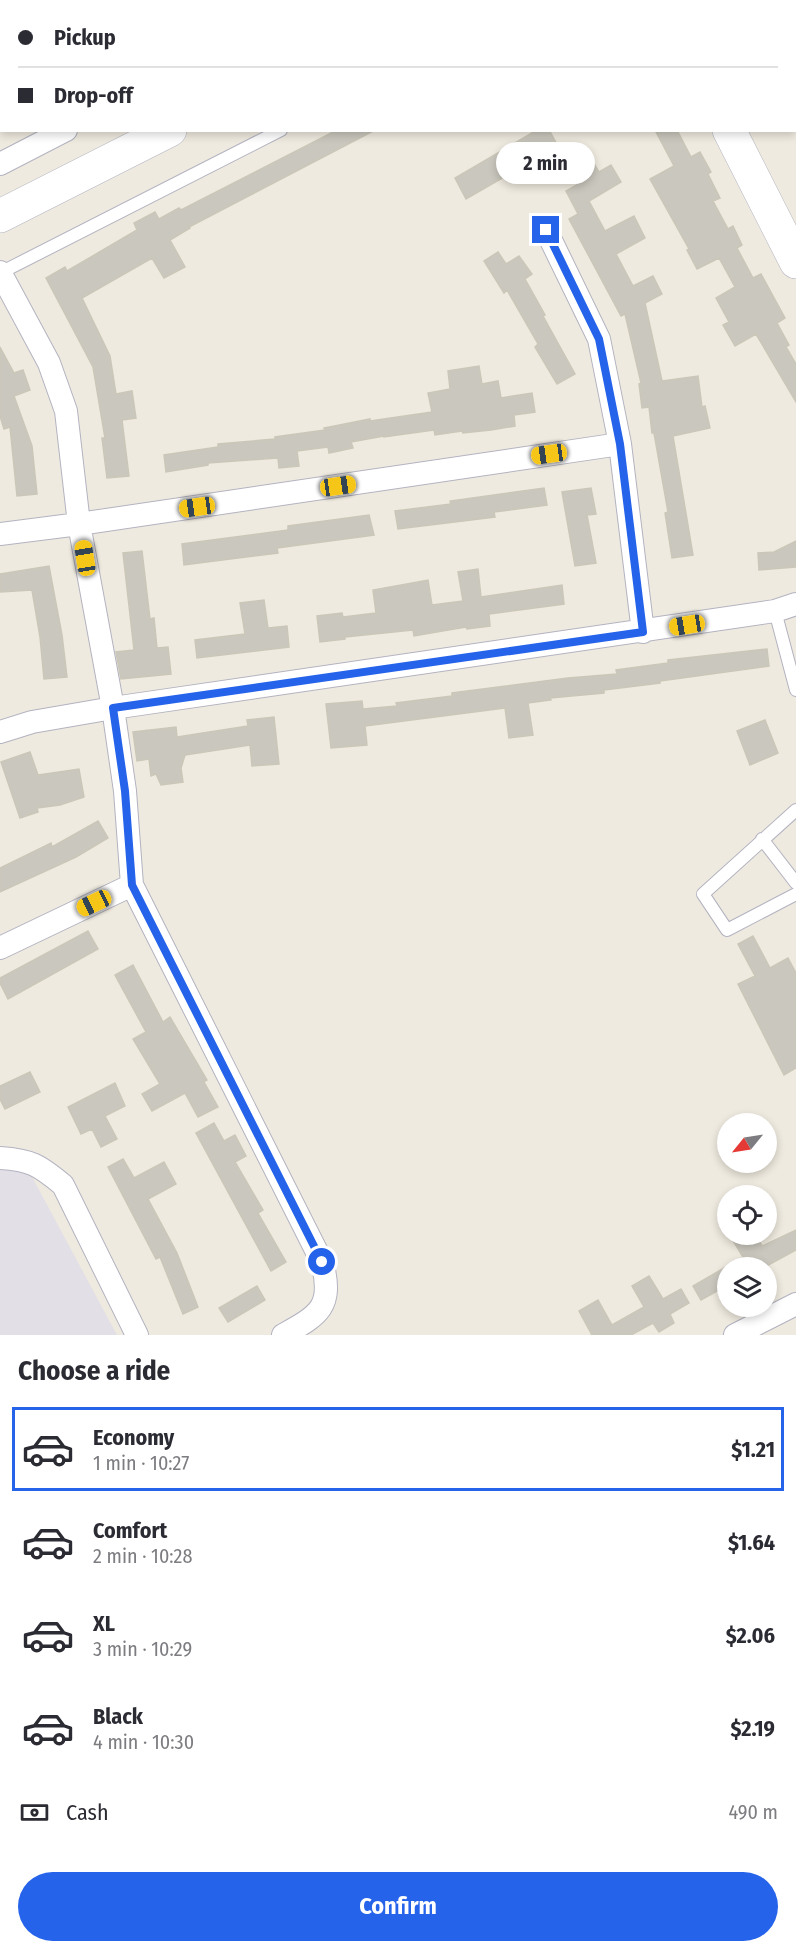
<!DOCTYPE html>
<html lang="en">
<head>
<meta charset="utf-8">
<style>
  body { margin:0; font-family:"Fira Sans Condensed",sans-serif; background:#f2f2f3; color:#2b2b33; height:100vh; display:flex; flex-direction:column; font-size:22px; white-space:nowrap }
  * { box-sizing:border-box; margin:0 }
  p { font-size:20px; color:#7c7c81 }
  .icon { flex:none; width:33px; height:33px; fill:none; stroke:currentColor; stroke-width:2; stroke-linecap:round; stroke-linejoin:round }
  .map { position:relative; height:1335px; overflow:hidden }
  .side { display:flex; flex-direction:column; background:#fff; flex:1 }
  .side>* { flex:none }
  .top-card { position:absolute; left:0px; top:0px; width:796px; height:132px; box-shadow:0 3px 9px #0003; display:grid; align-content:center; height:132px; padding:0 18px; background:#fff }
  .needle { width:39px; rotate:240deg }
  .tools { position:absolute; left:717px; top:1113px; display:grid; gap:12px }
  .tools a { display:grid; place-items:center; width:60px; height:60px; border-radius:50%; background:#fff; box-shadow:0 3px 9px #0003; font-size:30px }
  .end { position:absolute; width:27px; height:27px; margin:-14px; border:8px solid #2563eb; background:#fff; box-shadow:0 0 0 3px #fff }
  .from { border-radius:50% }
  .bubble { position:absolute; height:42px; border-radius:21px; background:#fff; box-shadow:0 3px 9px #0003; font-size:20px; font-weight:700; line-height:42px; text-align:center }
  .car { position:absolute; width:18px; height:36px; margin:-18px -9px; border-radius:8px; box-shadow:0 0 4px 2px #0007; background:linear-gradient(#f5c518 24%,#345 0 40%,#f5c518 0 76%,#345 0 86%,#f5c518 0) }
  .top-card b { display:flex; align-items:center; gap:21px; height:57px; font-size:22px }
  .top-card b+b { border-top:2px solid #e1e1e2 }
  .top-card i { width:15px; height:15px; background:#2b2b33 }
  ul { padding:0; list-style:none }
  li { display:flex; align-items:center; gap:18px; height:84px; margin:0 12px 9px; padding:0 6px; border:3px solid transparent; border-radius:0px }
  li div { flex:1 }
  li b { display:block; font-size:22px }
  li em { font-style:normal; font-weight:700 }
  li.selected { border-color:#2563eb }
  li>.icon { width:54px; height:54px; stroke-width:1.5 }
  h2 { padding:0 18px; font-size:27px; line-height:72px }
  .pay { display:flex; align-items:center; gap:15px; height:66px; padding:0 18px; font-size:22px }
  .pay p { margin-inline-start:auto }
  .primary-button { display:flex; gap:12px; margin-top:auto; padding:12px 18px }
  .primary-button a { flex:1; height:69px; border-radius:36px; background:#2563eb; color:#fff; font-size:24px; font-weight:700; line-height:69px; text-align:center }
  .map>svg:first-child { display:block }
  .industrial { fill:#e3dfe7 }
  .building { fill:#cac7be; stroke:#cbc7b8; stroke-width:1.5 }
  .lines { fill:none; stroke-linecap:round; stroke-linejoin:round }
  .lane-casing { stroke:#b3b3c1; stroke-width:14 }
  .street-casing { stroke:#b3b3c1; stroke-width:24 }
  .secondary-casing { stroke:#b3b3c1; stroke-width:34 }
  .lane { stroke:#fff; stroke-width:12 }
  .street { stroke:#fff; stroke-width:22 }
  .secondary { stroke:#fff; stroke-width:33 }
  .route { stroke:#2563eb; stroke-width:8 }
</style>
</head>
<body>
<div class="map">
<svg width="796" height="1335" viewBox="0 0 796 1335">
  <rect width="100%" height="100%" fill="#efeadf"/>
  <path class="industrial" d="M22,1158L117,1335H0V1170Z"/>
  <path class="building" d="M337,130H375L189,227L190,228L170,240L185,267L164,278L152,258L82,298L110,356L116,394L132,391L136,418L122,420L129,476L107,478L102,438H105L93,367L46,278L65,267L67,271L137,230L134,223L155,212L159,219L179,208L181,210Z
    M537,130H549L558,146L466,199L455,178Z
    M655,130H677L691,157L700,152L711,172L708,174L720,198L713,201L728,229L733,226L742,245L737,248L753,278L761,274L785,318L777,323L789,345L786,347L796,364V402L756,334L735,346L723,325L729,322L716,298L735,287L719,258L697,269L687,250L689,249L650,179L674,166Z
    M586,151L599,172L611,165L621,182L589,201L605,231L634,216L645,238L616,254L633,286L653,276L662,294L645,303L662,381L698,376L702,407L705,406L710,428L673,436L693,555L672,558L665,513L668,512L654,433H652L649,407L642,408L639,384L641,383L625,314L621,316L569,219L578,214L566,191L582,182L569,161Z
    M498,252L506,264L519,256L532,274L525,279L545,315L543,316L575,374L557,384L535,347L538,344L507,290L504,293L484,261Z
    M0,347L14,373L23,370L30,390L14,396L32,446L37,494L17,496L10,427L4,429L0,416Z
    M479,366L482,384L498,381L501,398L532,393L535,412L514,415L515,426L491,430L463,433L462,431L435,435L434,430L384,437V436L351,442L353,448L329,453L328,447L297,451L299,466L279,468L278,458L208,463V465L166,472L164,455L218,447V444L275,439V437L325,430L324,428L370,419V421L432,412L428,393L450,389L448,371Z
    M544,488L547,505L494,512L495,517L398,529L395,511L451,504L450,501Z
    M591,488L596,514L587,515L596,563L575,566L562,492Z
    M369,515L374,535L277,548L278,553L184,565L182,544L288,530V526Z
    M796,541V567L759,570L758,553L774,552Z
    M142,551L150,619L154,618L157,648L168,647L171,674L121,679L116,652L134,650L123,553Z
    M49,566L62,635L67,677L44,679L40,637L32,590L0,592V574Z
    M478,569L481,597L562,585L564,604L489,614L490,626L467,629L466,627L414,636L413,630L345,637V639L320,642L317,616L342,613L343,617L376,613L373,590L428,580L432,605L463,601L458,572Z
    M264,600L268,628L287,626L289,647L197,658L195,640L245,634L240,603Z
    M767,649L769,666L660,681V683L604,690V693L550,698L551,700L528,703L533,735L509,738L505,708L365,726L367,745L331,748L326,704L362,701L363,709L397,706L396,703L452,696V693L568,678L617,674L616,670L668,663V660Z
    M274,717L279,764L252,766L250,745L185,755L181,768L183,782L161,785L156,774L151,776L149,759L137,761L133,732L176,727L177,737L248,726L247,720Z
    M765,720L778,753L750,765L737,731Z
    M30,752L38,775L79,769L84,797L60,805L37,808L38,812L20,818L1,762Z
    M98,821L108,838L76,857L0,892V868L51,843L52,847Z
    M88,931L98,949L8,999L0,983V978Z
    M753,936L770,968L788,958L796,973V1068L784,1075L738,984L755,976L738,944Z
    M133,965L163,1022L170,1017L207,1080L204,1082L218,1107L198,1117L185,1093L152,1111L142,1094L160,1084L133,1039L146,1032L115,975Z
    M30,1072L40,1092L5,1109L0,1099V1086Z
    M115,1083L125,1106L105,1116L117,1139L101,1147L92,1129L81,1134L68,1107Z
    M214,1123L224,1141L235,1135L246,1156L235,1162L263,1210L258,1213L286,1262L271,1271L196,1133Z
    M123,1159L134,1178L164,1162L176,1184L148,1199L177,1253L198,1307L183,1314L160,1257L156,1259L108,1167Z
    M796,1230V1250L763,1268H728V1285L701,1300L693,1286L743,1257L729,1234H755L762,1246Z
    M649,1276L663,1299L681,1289L689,1303L670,1314L674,1323L659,1332L653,1323L631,1335H592L579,1311L598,1300L612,1325L644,1307L632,1286Z
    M257,1286L265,1300L228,1322L219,1308Z"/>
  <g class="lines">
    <g class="lane-casing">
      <path id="lane" d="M535,2L538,0
        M0,273L281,130
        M775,611L796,690
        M796,810L703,894L727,930L796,894
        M762,839L796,883"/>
    </g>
    <g class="street-casing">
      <path id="street" d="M317,2L320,0
        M0,164L66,130
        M546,230L599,339L620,444L643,632
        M0,272L49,363L66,411L79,524L113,708L125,791L132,885L322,1262C334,1307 319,1315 283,1335
        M0,534L79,524L620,444
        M0,732L32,722L113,708L775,611L796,604
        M0,948L132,885
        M0,1158C31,1160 39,1165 63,1185L137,1335
        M735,1335L796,1304"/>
    </g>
    <g class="secondary-casing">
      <path id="secondary" d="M663,0L664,2
        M437,2L441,0
        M729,130L796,262
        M0,216L170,130"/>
    </g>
    <use href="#lane" class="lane"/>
    <use href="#street" class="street"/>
    <use href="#secondary" class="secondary"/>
  </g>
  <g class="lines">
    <path class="route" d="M322,1262L132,885L125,791L113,708L643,632L620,444L599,339L546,230"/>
  </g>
</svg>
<div class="tools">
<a><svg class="needle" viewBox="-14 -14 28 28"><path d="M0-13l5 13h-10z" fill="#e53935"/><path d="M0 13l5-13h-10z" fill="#7c7c81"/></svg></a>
<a><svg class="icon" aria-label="locate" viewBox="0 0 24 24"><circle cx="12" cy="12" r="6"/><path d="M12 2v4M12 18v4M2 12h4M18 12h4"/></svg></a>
<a><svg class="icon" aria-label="layers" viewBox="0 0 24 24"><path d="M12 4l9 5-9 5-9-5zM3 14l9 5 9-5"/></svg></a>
</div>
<i class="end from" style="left:322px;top:1262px"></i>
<i class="end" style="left:546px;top:230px"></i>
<div class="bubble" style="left:496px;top:142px;width:99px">2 min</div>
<i class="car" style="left:549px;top:454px;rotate:262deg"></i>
<i class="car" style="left:338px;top:486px;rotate:82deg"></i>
<i class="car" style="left:197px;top:507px;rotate:262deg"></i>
<i class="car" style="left:85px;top:558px;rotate:351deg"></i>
<i class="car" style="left:687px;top:625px;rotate:261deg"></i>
<i class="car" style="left:94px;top:903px;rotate:245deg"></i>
<div class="top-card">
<b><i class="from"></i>Pickup</b>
<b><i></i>Drop-off</b>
</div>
</div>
<section class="side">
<h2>Choose a ride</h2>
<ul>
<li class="selected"><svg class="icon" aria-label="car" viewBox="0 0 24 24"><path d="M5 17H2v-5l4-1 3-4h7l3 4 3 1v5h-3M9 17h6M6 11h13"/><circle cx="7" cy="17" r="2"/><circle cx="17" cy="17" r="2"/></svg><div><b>Economy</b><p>1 min · 10:27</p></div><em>$1.21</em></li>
<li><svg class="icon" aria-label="car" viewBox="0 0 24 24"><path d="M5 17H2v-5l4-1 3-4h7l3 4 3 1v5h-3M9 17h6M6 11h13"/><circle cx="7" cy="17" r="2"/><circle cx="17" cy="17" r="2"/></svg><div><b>Comfort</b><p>2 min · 10:28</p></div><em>$1.64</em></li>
<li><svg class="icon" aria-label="car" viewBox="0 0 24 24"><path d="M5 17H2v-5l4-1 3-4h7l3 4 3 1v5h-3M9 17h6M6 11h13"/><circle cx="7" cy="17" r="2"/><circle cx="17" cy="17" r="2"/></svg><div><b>XL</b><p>3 min · 10:29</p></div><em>$2.06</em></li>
<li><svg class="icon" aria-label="car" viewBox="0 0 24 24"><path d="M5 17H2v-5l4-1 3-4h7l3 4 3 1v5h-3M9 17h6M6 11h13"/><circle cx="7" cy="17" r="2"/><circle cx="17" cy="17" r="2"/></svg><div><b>Black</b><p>4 min · 10:30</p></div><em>$2.19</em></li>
</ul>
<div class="pay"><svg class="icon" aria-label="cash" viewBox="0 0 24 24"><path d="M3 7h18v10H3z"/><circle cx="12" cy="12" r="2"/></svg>Cash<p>490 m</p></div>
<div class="primary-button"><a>Confirm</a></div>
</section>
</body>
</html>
